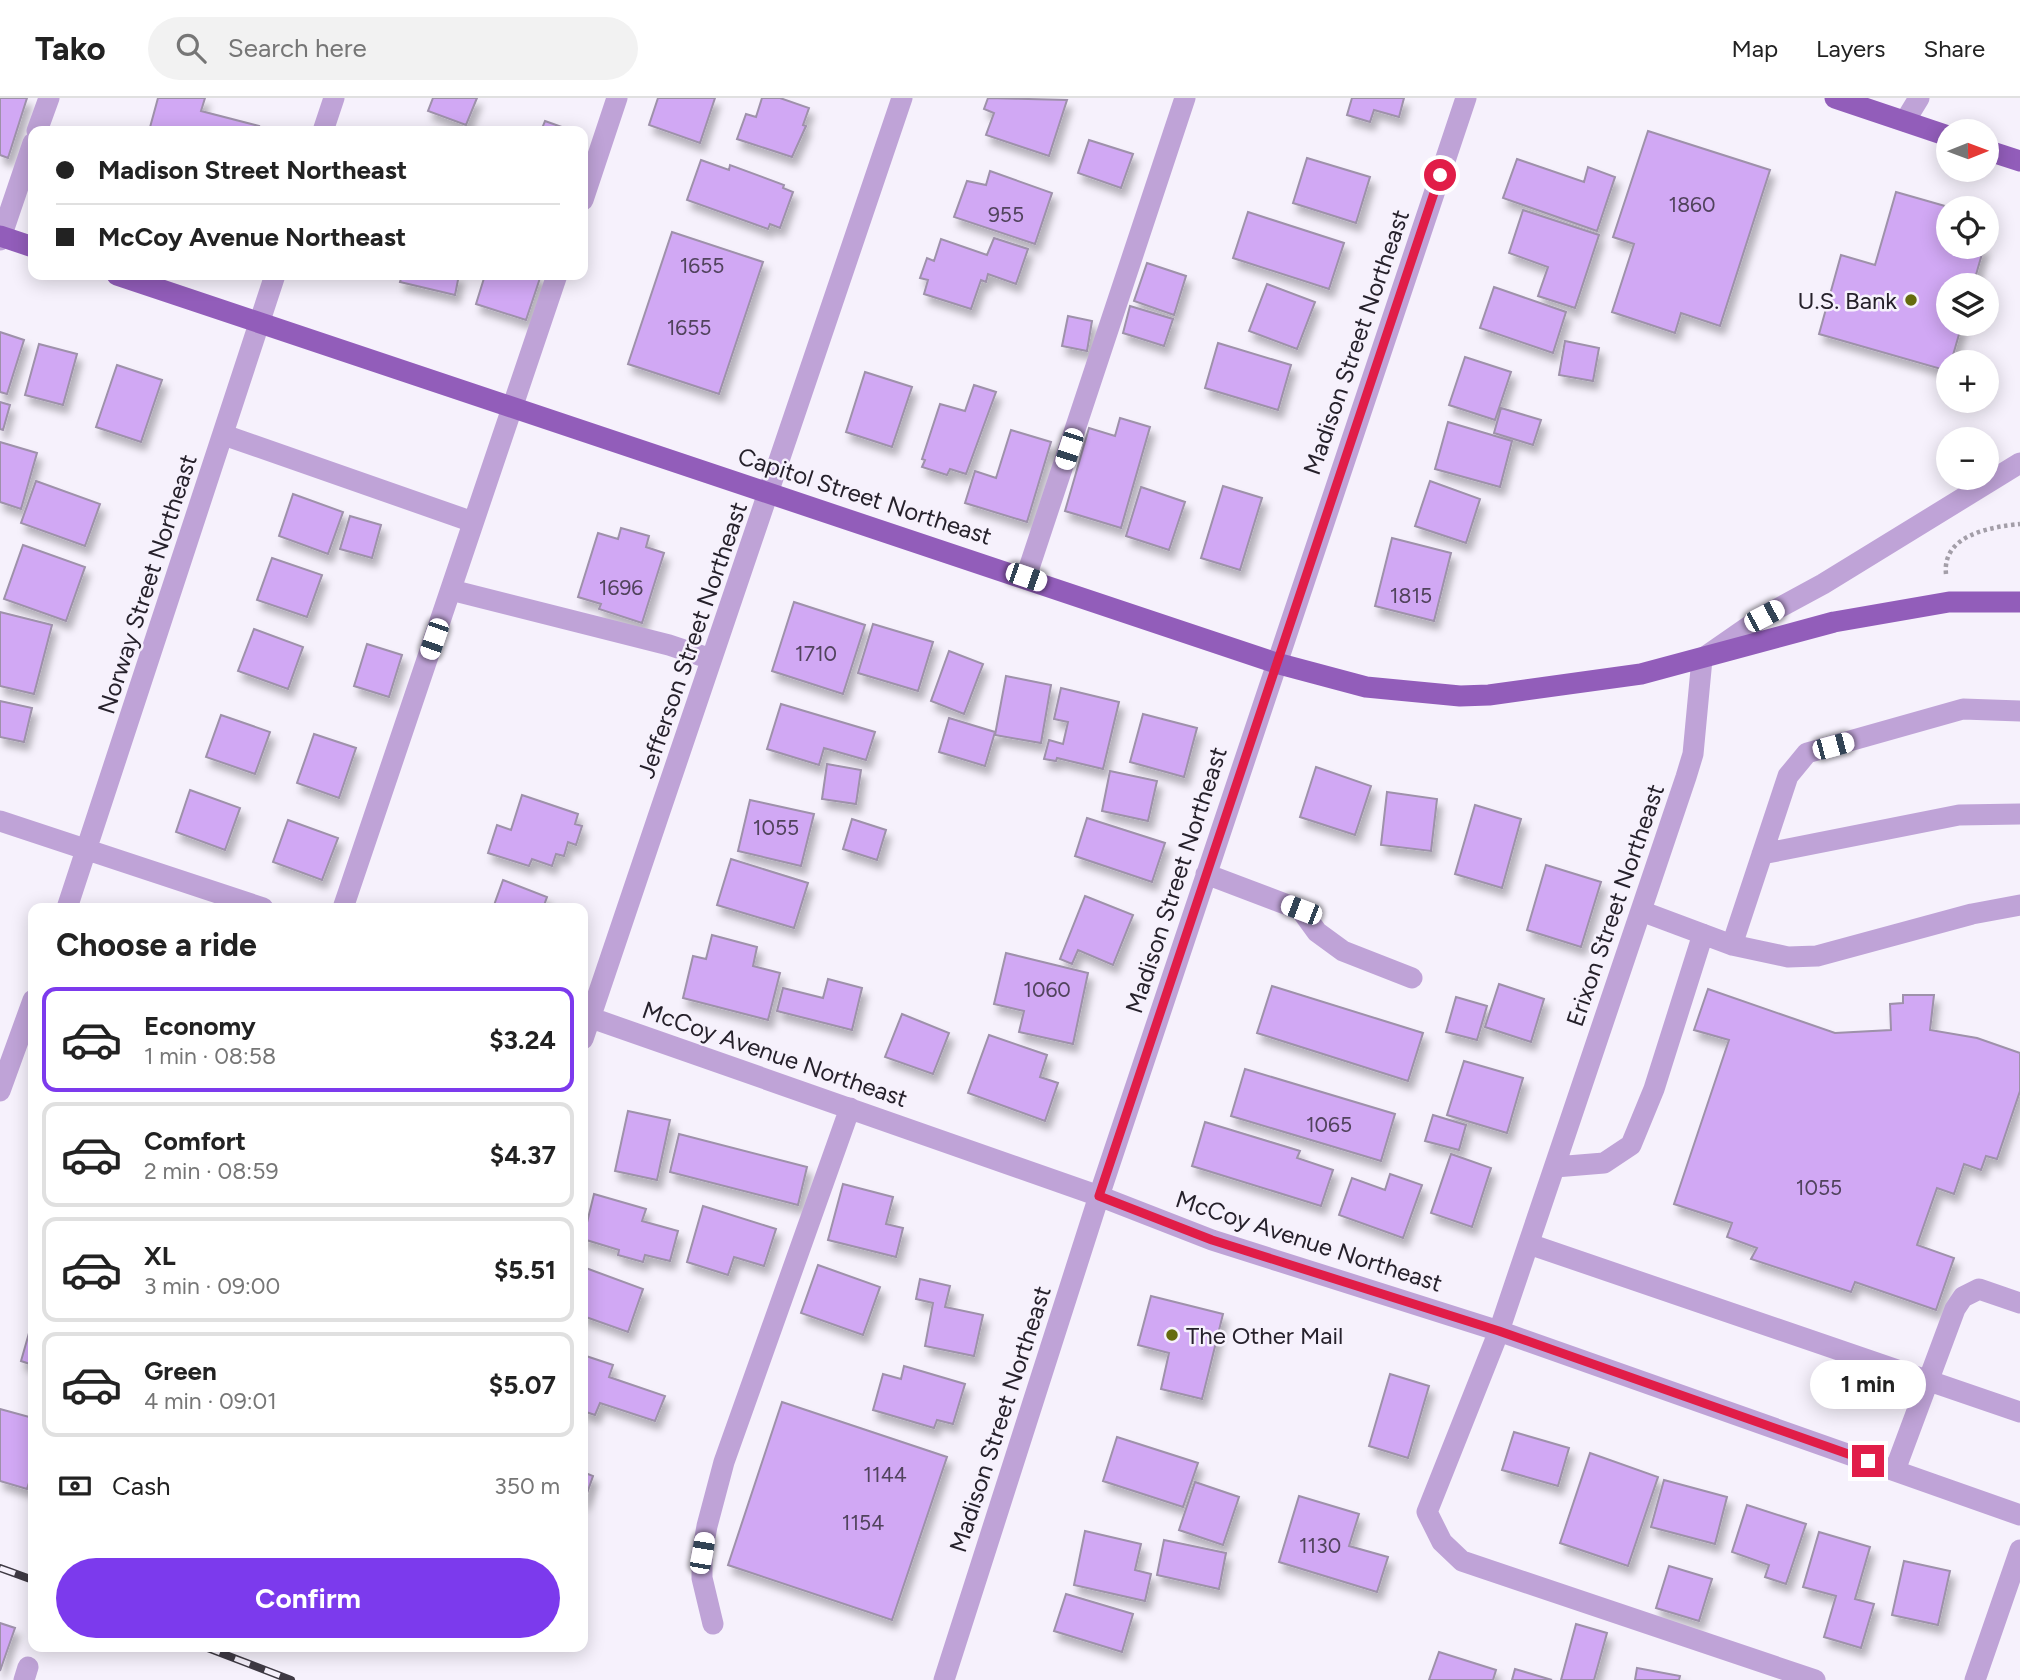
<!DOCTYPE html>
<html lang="en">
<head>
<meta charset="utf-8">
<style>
  body { margin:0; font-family:Figtree,sans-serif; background:#f2f2f2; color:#222; height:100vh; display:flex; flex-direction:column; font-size:26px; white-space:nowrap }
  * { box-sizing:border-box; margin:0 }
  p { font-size:23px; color:#767676 }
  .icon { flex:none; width:38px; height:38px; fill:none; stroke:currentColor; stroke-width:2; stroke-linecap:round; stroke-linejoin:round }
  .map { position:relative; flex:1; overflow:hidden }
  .drawer { position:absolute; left:28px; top:805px; width:560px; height:749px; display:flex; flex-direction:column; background:#fff; border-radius:14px; box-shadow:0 4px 18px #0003 }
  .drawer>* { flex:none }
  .banner { position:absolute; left:28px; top:28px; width:560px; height:154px; border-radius:14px; box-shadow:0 4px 18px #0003; display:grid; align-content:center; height:154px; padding:0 28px; background:#fff }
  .needle { width:46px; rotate:89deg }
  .fabs { position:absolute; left:1936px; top:21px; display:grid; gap:14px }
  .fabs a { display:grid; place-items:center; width:63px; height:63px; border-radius:50%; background:#fff; box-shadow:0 4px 18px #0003; font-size:35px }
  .end { position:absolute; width:32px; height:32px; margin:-16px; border:9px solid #e11d48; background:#fff; box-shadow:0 0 0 4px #fff }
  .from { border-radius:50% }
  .bubble { position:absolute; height:49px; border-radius:24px; background:#fff; box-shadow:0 4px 18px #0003; font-size:23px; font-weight:700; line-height:49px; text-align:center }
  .car { position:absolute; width:21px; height:42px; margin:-21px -10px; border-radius:9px; box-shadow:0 0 5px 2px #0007; background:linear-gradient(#fff 24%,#345 0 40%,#fff 0 76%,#345 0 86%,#fff 0) }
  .banner b { display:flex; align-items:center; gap:24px; height:66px; font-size:26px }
  .banner b+b { border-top:2px solid #e0e0e0 }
  .banner i { width:18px; height:18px; background:#222 }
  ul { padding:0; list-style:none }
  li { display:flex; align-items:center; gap:21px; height:105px; margin:0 14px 10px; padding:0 14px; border:4px solid #e0e0e0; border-radius:14px }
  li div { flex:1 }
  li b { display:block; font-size:26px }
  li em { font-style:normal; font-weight:700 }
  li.on { border-color:#7c3aed }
  li>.icon { width:63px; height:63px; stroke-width:1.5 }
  h2 { padding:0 28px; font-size:32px; line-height:84px }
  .pay { display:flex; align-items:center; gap:18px; height:77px; padding:0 28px; font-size:26px }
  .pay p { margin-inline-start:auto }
  .button { display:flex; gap:14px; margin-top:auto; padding:14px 28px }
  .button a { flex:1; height:80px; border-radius:42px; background:#7c3aed; color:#fff; font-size:28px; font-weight:700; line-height:80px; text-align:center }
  header { display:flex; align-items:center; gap:42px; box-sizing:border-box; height:98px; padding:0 35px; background:#fff; border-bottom:2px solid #e0e0e0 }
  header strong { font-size:33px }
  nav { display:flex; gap:38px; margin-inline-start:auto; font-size:24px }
  .search { width:490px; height:63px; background:#f2f2f2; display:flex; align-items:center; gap:18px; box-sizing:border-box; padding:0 24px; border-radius:38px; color:#767676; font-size:26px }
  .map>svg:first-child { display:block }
  .building { fill:#d1a8f4; stroke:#9e91aa; stroke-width:2; filter:url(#shadow) }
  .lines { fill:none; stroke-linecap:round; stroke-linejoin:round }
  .path { stroke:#a39ea8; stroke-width:4.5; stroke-dasharray:3.5 3.5; stroke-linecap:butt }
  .minor { stroke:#bfa3d7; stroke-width:21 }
  .major { stroke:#925dba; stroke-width:21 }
  .rail-casing { stroke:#3f3a44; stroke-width:8 }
  .rail { stroke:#f6f1fc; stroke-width:5; stroke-dasharray:16; stroke-linecap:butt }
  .route { stroke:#e11d48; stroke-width:9 }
  .poi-dot { fill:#656b0e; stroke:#f6f1fc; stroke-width:2.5 }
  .labels { text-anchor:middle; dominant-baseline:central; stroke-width:5; stroke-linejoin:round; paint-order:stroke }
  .number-label { font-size:21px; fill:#51435d }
  .poi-label { font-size:24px; fill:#26212b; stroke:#f6f1fc; text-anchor:end }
  .street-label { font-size:24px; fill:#26212b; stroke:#f6f1fc }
</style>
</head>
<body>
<header>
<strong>Tako</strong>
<div class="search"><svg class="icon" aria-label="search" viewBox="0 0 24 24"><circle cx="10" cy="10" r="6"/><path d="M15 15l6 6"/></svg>Search here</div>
<nav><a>Map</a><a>Layers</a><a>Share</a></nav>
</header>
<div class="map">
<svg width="2020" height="1582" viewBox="0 0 2020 1582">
  <defs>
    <filter id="shadow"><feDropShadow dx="4.5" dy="8" stdDeviation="3.5" flood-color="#0004"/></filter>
  </defs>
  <rect width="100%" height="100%" fill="#f6f1fc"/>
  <path class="building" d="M0,0H27L8,60L0,57Z
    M158,0H205L201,13L259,28L257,33H149Z
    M433,0H477L466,27L428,13Z
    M658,0H715L700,45L649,27Z
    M762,0H780L809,10L803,27L806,28L792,59L737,41L746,16L756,19Z
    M988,0L1067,2L1049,58L986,37L994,15L984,11Z
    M1352,0H1404L1399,19L1374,12L1370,24L1347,17Z
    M545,23L570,32L569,33H541Z
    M1648,33L1770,72L1720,228L1681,215L1675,235L1612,214L1634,146L1613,139Z
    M1089,42L1133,56L1121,90L1078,75Z
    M1307,60L1370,79L1356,125L1293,105Z
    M1517,61L1584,84L1588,69L1615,79L1597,133L1503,100Z
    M701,62L729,72L730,67L784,87L783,90L793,94L780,130L770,126L768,131L687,102Z
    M990,73L1052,95L1035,146L954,119L967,83L986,87Z
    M1896,94L1952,110H1948V149H1984L1973,187H1948V226H1962L1951,264H1948V273L1819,236L1841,157L1875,167Z
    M1523,112L1599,137L1575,210L1538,198L1548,169L1509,155Z
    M1248,114L1344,145L1329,191L1233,160Z
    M672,134L763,164L719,296L628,266Z
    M994,140L1028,151L1016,186L988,176L986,184L981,182L971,211L924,196L928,182L920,180L927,160L934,163L941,141L987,157Z
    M1147,165L1186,178L1174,217L1134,203Z
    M402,177H459L455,197L400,184Z
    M485,177H541L526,222L476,206Z
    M1267,186L1315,204L1297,251L1249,233Z
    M1494,189L1566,214L1553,255L1480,230Z
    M1130,208L1173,221L1164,248L1123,235Z
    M1068,218L1092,223L1087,253L1062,248Z
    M0,234L24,242L7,296L0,294Z
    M1565,243L1599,250L1593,283L1559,277Z
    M1218,245L1291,267L1278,312L1205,290Z
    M39,246L77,256L63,307L25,297Z
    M1465,259L1511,274L1495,322L1449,307Z
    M117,267L162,282L141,344L96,329Z
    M865,274L912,289L892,349L846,334Z
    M974,287L996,294L966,376L950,371L947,377L922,369L925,362L922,361L940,306L965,313Z
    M0,304L10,307L3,332L0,331Z
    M1501,310L1541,322L1533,347L1494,335Z
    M1120,320L1150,329L1121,430L1065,413L1089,330L1115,338Z
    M1448,324L1512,343L1500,389L1435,371Z
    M1011,332L1051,344L1027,424L965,405L975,373L996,380Z
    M0,344L37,355L21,411L0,404Z
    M36,383L100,406L85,448L21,425Z
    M1430,383L1480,401L1466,445L1415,428Z
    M1223,388L1262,400L1240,472L1201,460Z
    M1141,389L1185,404L1169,452L1126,438Z
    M293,396L343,414L328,456L279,438Z
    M350,418L381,427L372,460L340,451Z
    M621,430L649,438L646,449L664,455L642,525L599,511L601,506L578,499L598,435L618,441Z
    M1392,440L1451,455L1434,523L1375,508Z
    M23,447L85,469L66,523L4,501Z
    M272,460L322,477L307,519L257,502Z
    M794,504L865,527L843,596L772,573Z
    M0,514L52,527L34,596L0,588Z
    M873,526L933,544L918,593L858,575Z
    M254,531L303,549L288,591L238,573Z
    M367,546L402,557L389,599L354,588Z
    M949,553L983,566L964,616L931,603Z
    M1006,578L1051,587L1041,645L995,637Z
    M1061,590L1119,604L1103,671L1057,660L1056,663L1044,661L1049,642L1063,646L1068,624L1054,621Z
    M0,603L32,610L24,644L0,639Z
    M781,606L875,634L866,662L824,650L819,667L767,651Z
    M1143,616L1197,630L1184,679L1130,664Z
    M221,617L270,634L255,676L206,659Z
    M949,620L995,634L985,668L939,654Z
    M314,636L356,650L339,700L297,685Z
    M827,666L861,672L856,706L822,701Z
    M1316,669L1371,688L1355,737L1300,719Z
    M1110,673L1157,683L1148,723L1102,713Z
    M190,692L240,710L225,752L176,734Z
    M1387,694L1437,701L1431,753L1381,747Z
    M522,697L578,716L575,726L582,728L576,747L568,744L564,758L556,756L552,768L532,761L529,768L488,755L497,727L511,732Z
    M750,702L814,716L801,768L738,753Z
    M1475,707L1521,721L1502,790L1455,776Z
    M1087,720L1165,745L1152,784L1075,758Z
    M852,721L886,732L877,762L843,751Z
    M288,722L338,740L322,782L273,764Z
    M731,761L808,785L794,830L717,807Z
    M1546,767L1601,784L1581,849L1527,832Z
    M503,782L547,799L543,810H493Z
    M1085,798L1133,817L1113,867L1078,852L1072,866L1060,861Z
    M712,837L757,849L753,868L780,875L768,922L683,900L693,858L706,861Z
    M1006,855L1088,875L1073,946L1019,934L1024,913L994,906Z
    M828,881L862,890L852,932L777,913L783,890L823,900Z
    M1499,886L1544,901L1531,944L1485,929Z
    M1272,888L1423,935L1408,983L1257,935Z
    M1708,891L1835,935L1891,932L1890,906L1903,905V897H1934L1930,932L1977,940L2020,955V993L1997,1061L1986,1058L1981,1072L1964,1066L1954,1096L1937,1090L1917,1147L1954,1160L1936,1212L1855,1184L1851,1194L1751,1161L1757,1150L1727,1139L1732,1125L1674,1106L1729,942L1694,932Z
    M1456,899L1487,908L1477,942L1446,934Z
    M902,916L949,935L933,976L885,959Z
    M989,937L1047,957L1040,979L1058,985L1045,1023L968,995Z
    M1464,963L1523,980L1507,1035L1447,1017Z
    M1245,971L1395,1016L1381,1063L1231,1018Z
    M628,1013L670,1022L657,1082L615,1073Z
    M1433,1017L1466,1027L1459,1052L1425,1043Z
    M1205,1024L1300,1053L1297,1060L1333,1072L1321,1108L1192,1068Z
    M679,1036L807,1069L798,1107L670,1074Z
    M1451,1056L1491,1070L1472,1129L1431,1115Z
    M1390,1076L1422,1087L1403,1140L1339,1117L1352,1080L1385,1092Z
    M843,1086L893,1099L886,1126L903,1130L896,1159L828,1142Z
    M594,1096L646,1111L642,1123L678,1133L670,1163L645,1157L643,1164L618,1157L619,1152L583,1141Z
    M703,1108L776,1131L764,1168L734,1159L728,1177L687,1164Z
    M818,1167L880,1189L863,1237L801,1215Z
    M583,1169L643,1191L628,1234L583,1218Z
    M920,1181L950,1188L945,1209L983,1217L974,1258L925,1248L933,1205L916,1201Z
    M1151,1198L1223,1216L1202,1301L1161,1291L1169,1255L1138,1247Z
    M31,1228L33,1229V1267L21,1263Z
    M583,1257L613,1267L609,1279L665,1298L655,1323L600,1305L595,1317L583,1313Z
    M904,1268L965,1286L953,1326L937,1322L934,1330L873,1312L883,1276L901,1281Z
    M1390,1276L1429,1288L1408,1360L1369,1348Z
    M782,1304L947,1359L892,1522L728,1467Z
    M0,1311L33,1320V1372L27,1391L0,1383Z
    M1514,1334L1569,1350L1558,1388L1502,1372Z
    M1117,1339L1198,1365L1183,1409L1103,1383Z
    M1590,1355L1658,1379L1628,1468L1560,1445Z
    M583,1374L593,1378L584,1404L583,1403Z
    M1664,1382L1727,1399L1715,1446L1651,1429Z
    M1195,1384L1239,1399L1223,1447L1179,1432Z
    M1299,1398L1359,1416L1349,1448L1388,1459L1377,1494L1279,1464Z
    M1747,1407L1806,1426L1786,1486L1765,1479L1769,1467L1732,1454Z
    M1085,1433L1141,1446L1135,1472L1151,1476L1145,1503L1074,1487Z
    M1819,1434L1870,1449L1855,1501L1874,1506L1861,1550L1824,1539L1836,1498L1803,1489Z
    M1164,1442L1226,1455L1219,1491L1157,1477Z
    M1904,1463L1950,1473L1938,1527L1892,1517Z
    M1669,1468L1712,1481L1699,1523L1656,1510Z
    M1066,1496L1133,1516L1122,1554L1054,1533Z
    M0,1525L15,1530L0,1573Z
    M1576,1526L1607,1535L1594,1582H1561Z
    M1439,1554L1496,1572L1493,1582H1429Z
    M1637,1570L1680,1578L1679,1582H1635Z
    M1515,1571L1552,1582H1512Z"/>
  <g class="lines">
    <path class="path" d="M1946,476C1942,437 1990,429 2020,426"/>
    <path class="minor" d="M1905,23L1919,0
      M37,33L49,0
      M323,33L334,0
      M583,102L617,0
      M0,142L33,45
      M224,337L473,424
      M1026,479L1185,0
      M451,492L669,547L711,561
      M0,723L263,810
      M1762,756L1959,717L2020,716
      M1206,776L1301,812L1317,834L1343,853L1412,880
      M67,810L275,177
      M343,810L557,177
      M1641,813L1732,847L1788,859L1817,858L1972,816L2020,807
      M1732,847L1788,678L1807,655L1963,611L2020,613
      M583,917L1099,1098L1212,1142L1499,1233L2020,1417
      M583,941C688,627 798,315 902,0
      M0,993L33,902
      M1555,1069L1604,1065L1631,1047L1654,991L1703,836
      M1529,1146L2020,1314
      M1895,1372L1955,1211L1963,1199L1979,1191L2020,1205
      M713,1526L702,1480V1456L707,1428L724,1364L850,1010
      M24,1582L28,1569
      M944,1582L1099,1098L1466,0
      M1815,1582L1462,1463L1442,1444L1427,1414L1499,1233L1686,679L1693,656L1702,561L1764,518L1823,486L2020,365
      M1975,1582L2020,1452"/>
    <path class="major" d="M1835,0L1948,38
      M1986,52L2020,63
      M0,138L33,149
      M117,177L1276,565L1366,589L1460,598L1489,597L1641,576L1834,524L1949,504H2020"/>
    <g class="rail-casing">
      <path id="rail" d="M0,1470L33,1482
        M205,1549L291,1582"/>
    </g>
    <use href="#rail" class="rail"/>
  </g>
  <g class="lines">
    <path class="route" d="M1440,77L1099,1098L1212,1142L1499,1233L1868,1363"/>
  </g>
  <g class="poi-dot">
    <circle cx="1911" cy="202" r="7"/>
    <circle cx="1172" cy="1237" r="7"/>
  </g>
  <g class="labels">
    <g class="number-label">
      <text x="1692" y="106">1860</text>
      <text x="1006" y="116">955</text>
      <text x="702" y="167">1655</text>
      <text x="689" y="229">1655</text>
      <text x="621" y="489">1696</text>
      <text x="1411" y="497">1815</text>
      <text x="816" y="555">1710</text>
      <text x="776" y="729">1055</text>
      <text x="1047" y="891">1060</text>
      <text x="1329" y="1026">1065</text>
      <text x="1819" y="1089">1055</text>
      <text x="885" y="1376">1144</text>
      <text x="863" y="1424">1154</text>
      <text x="1320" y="1447">1130</text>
    </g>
    <g class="poi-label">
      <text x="1897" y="202">U.S. Bank</text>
      <text x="1186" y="1237" text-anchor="start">The Other Mail</text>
    </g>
    <g class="street-label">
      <text transform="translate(1356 244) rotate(-71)">Madison Street Northeast</text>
      <text transform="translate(865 398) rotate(18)">Capitol Street Northeast</text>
      <text transform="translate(147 486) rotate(-72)">Norway Street Northeast</text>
      <text transform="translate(692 542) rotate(-71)">Jefferson Street Northeast</text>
      <text transform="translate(1176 782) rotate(-72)">Madison Street Northeast</text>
      <text transform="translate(1615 807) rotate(-71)">Erixon Street Northeast</text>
      <text transform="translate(775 956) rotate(19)">McCoy Avenue Northeast</text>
      <text transform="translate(1309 1143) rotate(18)">McCoy Avenue Northeast</text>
      <text transform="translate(1000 1321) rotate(-72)">Madison Street Northeast</text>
    </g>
  </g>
</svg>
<div class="fabs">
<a><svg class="needle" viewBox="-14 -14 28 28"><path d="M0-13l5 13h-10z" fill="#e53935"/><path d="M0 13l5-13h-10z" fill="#767676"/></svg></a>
<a><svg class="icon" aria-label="locate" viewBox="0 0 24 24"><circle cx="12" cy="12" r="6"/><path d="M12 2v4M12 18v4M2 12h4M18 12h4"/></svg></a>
<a><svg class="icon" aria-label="layers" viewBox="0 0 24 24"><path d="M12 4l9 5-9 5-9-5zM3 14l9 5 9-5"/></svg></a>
<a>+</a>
<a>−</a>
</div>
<i class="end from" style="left:1440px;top:77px"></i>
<i class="end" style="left:1868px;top:1363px"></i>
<div class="bubble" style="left:1810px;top:1262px;width:116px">1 min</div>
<i class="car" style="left:1069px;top:351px;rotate:198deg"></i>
<i class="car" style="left:1026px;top:479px;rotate:109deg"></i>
<i class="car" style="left:1764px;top:518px;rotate:62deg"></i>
<i class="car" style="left:434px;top:541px;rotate:199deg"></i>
<i class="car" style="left:1833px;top:648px;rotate:75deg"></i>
<i class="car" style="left:1301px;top:812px;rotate:291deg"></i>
<i class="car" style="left:702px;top:1455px;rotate:10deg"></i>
<div class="banner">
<b><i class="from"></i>Madison Street Northeast</b>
<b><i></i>McCoy Avenue Northeast</b>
</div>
<section class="drawer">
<h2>Choose a ride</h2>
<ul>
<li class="on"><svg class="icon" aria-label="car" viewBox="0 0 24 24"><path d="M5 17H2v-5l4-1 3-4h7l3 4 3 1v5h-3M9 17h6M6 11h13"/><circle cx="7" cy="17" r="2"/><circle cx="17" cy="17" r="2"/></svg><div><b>Economy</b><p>1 min · 08:58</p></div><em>$3.24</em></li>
<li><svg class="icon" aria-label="car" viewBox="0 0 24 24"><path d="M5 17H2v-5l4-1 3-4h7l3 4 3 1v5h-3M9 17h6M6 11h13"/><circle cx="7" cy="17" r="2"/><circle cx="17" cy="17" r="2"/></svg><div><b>Comfort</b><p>2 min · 08:59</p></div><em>$4.37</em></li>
<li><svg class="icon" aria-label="car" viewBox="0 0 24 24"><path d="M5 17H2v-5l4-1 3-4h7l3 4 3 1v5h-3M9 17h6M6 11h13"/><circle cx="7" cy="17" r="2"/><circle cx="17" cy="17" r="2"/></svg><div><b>XL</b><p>3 min · 09:00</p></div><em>$5.51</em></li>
<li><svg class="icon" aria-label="car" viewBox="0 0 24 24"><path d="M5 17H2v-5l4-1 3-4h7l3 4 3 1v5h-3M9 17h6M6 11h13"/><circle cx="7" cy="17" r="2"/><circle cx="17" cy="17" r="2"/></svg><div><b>Green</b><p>4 min · 09:01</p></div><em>$5.07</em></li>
</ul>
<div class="pay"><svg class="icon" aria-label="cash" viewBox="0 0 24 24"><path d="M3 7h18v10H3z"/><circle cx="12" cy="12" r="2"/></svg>Cash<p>350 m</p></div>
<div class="button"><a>Confirm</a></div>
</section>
</div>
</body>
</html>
